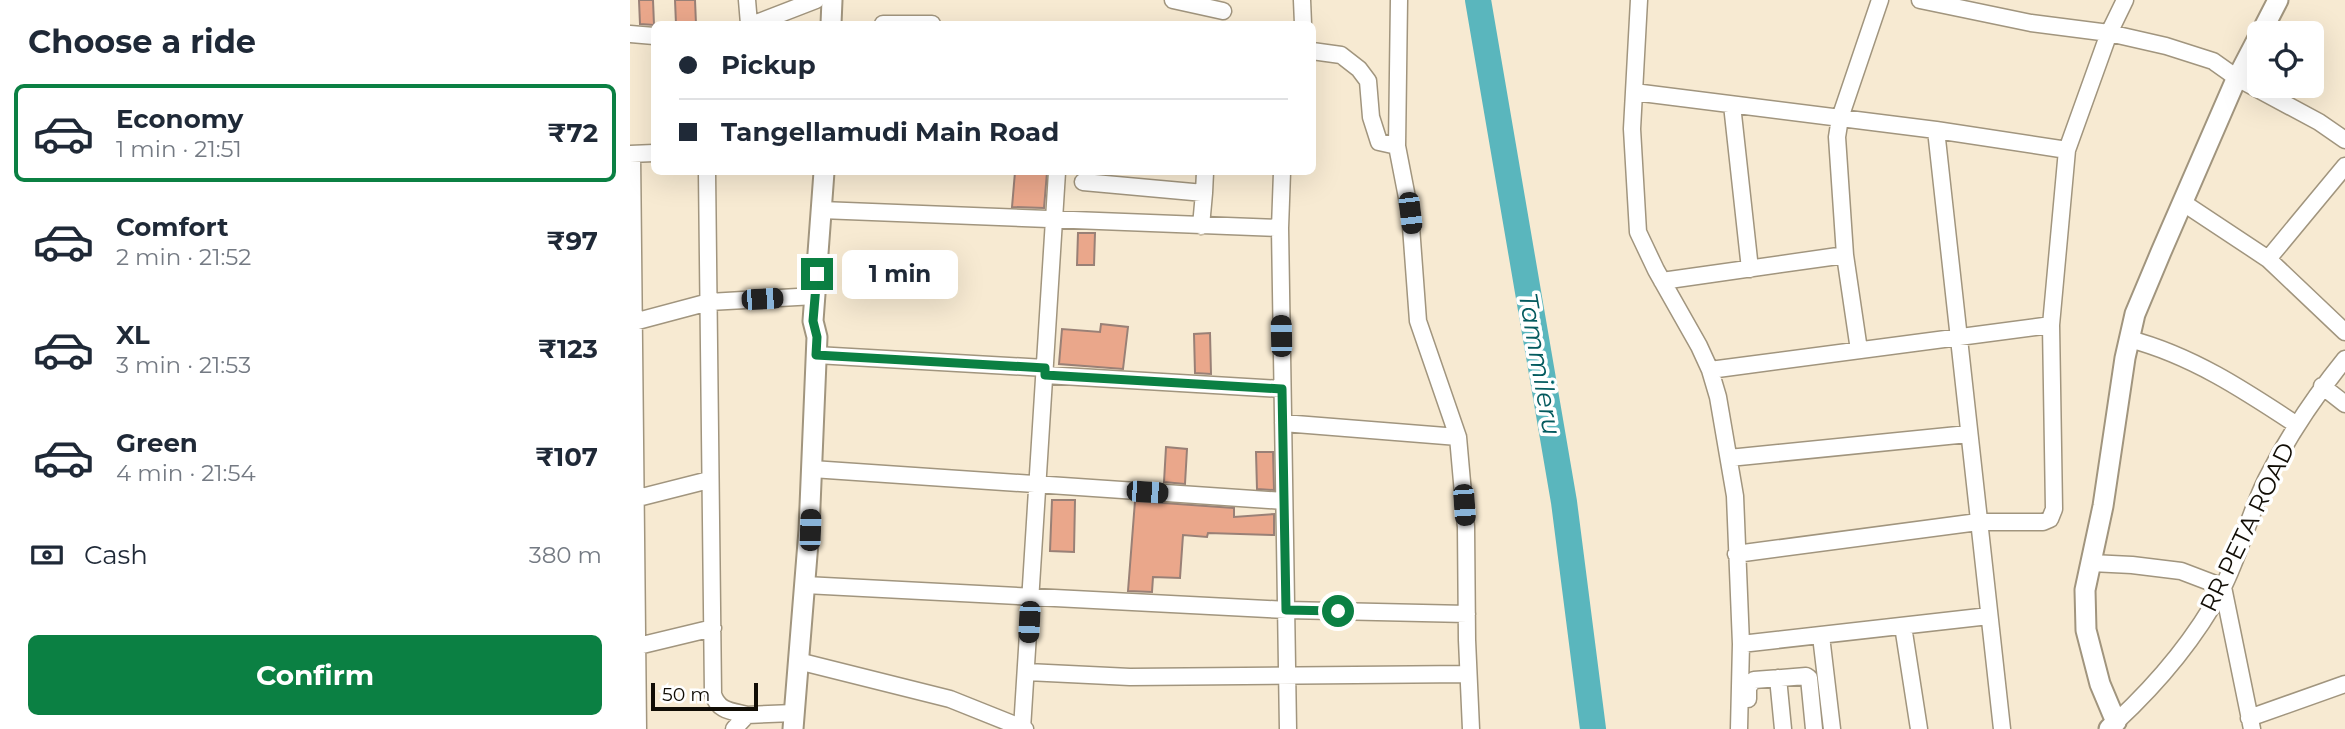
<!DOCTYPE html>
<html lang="en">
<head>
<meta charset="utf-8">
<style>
  body { margin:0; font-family:Montserrat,sans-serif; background:#f6f6f7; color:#1f2937; height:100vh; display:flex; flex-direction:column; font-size:26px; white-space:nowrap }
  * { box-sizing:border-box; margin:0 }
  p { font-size:23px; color:#747a83 }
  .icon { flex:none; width:38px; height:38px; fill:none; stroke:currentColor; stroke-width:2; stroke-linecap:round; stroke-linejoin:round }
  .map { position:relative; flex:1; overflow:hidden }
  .sheet { display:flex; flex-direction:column; background:#fff; width:630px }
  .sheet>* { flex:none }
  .top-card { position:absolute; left:21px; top:21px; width:665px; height:154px; border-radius:10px; box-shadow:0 7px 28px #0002; display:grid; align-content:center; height:154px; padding:0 28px; background:#fff }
  .fabs { position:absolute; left:1617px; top:21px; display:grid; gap:14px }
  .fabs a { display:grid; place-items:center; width:77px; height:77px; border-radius:10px; background:#fff; box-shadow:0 7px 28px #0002; font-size:35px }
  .scale { position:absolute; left:21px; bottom:18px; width:107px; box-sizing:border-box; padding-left:7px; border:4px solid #110d05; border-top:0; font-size:19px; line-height:24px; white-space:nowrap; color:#110d05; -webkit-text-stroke:5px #fff; paint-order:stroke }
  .end { position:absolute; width:32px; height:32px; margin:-16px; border:9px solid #0b8043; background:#fff; box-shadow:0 0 0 4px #fff }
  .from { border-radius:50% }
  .bubble { position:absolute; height:49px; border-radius:10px; background:#fff; box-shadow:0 7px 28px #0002; font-size:23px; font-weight:700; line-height:49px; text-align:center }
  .car { position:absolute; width:21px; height:42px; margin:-21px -10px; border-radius:9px; box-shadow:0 0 5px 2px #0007; background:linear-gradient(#222 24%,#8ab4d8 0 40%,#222 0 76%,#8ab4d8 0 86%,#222 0) }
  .top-card b { display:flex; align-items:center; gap:24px; height:66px; font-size:26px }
  .top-card b+b { border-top:2px solid #e0e1e3 }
  .top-card i { width:18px; height:18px; background:#1f2937 }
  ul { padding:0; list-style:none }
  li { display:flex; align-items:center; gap:21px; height:98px; margin:0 14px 10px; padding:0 14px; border:4px solid transparent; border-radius:10px }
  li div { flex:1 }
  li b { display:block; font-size:26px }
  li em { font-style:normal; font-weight:700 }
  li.on { border-color:#0b8043 }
  li>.icon { width:63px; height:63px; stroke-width:1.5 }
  h2 { padding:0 28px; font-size:32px; line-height:84px }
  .pay { display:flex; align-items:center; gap:18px; height:77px; padding:0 28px; font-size:26px }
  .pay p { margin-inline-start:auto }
  .primary-button { display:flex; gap:14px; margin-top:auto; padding:14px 28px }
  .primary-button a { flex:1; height:80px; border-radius:10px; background:#0b8043; color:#fff; font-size:28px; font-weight:700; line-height:80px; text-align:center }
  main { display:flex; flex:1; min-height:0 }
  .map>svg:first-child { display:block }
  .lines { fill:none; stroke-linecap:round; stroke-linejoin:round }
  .river { stroke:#5ab6bd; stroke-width:26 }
  .building { fill:#eaa78b; stroke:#998076; stroke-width:2 }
  .minor-casing { stroke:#a1957e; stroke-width:19 }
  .major-casing { stroke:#a1957e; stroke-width:23 }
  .minor { stroke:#fff; stroke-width:16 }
  .major { stroke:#fff; stroke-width:19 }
  .route { stroke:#0b8043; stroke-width:9 }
  .labels { text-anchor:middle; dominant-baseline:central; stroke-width:7; stroke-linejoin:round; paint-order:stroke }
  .street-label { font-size:24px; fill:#110d05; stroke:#fff }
  .water-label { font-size:26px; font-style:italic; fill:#045a5e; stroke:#fff }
</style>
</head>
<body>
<main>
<section class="sheet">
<h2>Choose a ride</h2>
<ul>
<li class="on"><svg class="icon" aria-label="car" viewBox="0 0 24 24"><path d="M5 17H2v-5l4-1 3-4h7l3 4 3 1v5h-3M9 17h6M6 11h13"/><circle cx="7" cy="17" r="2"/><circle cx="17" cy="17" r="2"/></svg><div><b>Economy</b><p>1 min · 21:51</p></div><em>₹72</em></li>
<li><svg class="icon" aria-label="car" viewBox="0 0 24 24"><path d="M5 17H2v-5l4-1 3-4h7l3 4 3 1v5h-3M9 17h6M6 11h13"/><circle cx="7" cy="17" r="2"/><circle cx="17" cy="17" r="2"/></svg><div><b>Comfort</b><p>2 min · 21:52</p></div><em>₹97</em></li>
<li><svg class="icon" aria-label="car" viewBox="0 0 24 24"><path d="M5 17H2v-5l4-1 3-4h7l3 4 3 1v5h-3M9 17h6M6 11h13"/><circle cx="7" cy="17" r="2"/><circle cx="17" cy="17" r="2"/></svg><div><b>XL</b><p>3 min · 21:53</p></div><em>₹123</em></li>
<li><svg class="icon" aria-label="car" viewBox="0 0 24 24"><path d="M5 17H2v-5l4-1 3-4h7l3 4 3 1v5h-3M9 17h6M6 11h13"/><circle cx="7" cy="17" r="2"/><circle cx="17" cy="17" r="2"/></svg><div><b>Green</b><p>4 min · 21:54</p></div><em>₹107</em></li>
</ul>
<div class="pay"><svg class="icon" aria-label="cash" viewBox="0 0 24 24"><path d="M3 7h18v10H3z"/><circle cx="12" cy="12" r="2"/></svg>Cash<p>380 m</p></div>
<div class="primary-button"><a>Confirm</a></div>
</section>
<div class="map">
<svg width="1715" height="729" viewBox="0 0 1715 729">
  <rect width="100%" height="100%" fill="#f7ead2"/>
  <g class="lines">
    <path class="river" d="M848,0L934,502L963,729"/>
  </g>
  <path class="building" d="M9,0H23L24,25L10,24Z
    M45,0H65L66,24H46Z
    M385,172H417L414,208L382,207Z
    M448,233H465L464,265H447Z
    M471,324L498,327L493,369L429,364L432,329L470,332Z
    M580,333L581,374L565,373L564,334Z
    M536,447L557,449L555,484L534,482Z
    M626,452H643L644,490L627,489Z
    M422,500H445L444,552L420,551Z
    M505,501L604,508V517L644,514V535L578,533L577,537L553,535L550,578L523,577L522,592L498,591Z"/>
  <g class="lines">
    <g class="minor-casing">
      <path id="minor" d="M117,0L119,24
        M543,0L593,11
        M672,0L673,24
        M1009,0L1002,129L1008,232L1026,270L1069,346L1080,370L1088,397L1105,496L1111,644L1109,729
        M1290,0L1401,23L1479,33L1536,46L1583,61L1607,78L1689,122L1715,140
        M124,24L186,0
        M253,24H302
        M0,34L24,36
        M682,51L711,55L729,69L738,81L741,117L749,142L767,146L769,0
        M1004,92L1306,130L1437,150L1479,33L1495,0
        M1102,105L1120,269
        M1306,130L1372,729
        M767,146L780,213L788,321L828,437L836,527L837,640L841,729
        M0,154L24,153
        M2,154L8,729
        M1715,166L1638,259L1715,332
        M77,172L83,694C88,711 101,711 117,715
        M652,172L650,228L658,729
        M453,182L574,193L575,172
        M1552,202L1638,259
        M191,210L650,228
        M571,226L574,193
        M1032,281L1215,255
        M0,323L79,302L185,296
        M1499,339C1561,355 1614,390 1667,425
        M1229,350L1215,255L1207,137L1210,118L1250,0
        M186,355L415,368
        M1080,370L1421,325
        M415,375L652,389
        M1692,386L1715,404
        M653,423L828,437
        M1099,458L1338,434
        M182,469L654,501
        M0,500L79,480
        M1106,554L1348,522H1413L1420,519L1424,509L1421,325L1437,150
        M1461,563L1502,565L1551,571L1593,587L1622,729
        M175,585L657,610L837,614
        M1273,626L1289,729
        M1191,636L1202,729
        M1111,644L1359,616
        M0,648L83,628
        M168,661L320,699L395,729
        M397,672L500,677L838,674
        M1148,678L1153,729
        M1118,699V687L1124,680L1176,676L1179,678L1184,729
        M1619,718L1715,684
        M1486,722C1528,683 1565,639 1592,589C1610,554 1619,515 1636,480C1658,436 1685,396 1715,359
        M104,729L117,715L164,713
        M392,729L427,172"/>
    </g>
    <g class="major-casing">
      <path id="major" d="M201,24L202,0
        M1631,33L1648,0
        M163,729L179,530L187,337L183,321L194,172
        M1479,729L1486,722L1470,684L1456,630L1455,590L1473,506L1495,358L1505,314L1531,252L1604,84L1629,36"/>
    </g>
    <use href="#minor" class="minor"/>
    <use href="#major" class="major"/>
  </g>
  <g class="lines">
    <path class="route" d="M187,274L183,321L187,337L186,355L415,368V375L652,389L656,610L708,611"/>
  </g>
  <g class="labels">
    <g class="street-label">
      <text transform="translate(1617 527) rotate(-64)">RR PETA ROAD</text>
    </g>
    <g class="water-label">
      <text transform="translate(910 364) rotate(80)">Tammileru</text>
    </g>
  </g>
</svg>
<div class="fabs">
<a><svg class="icon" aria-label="locate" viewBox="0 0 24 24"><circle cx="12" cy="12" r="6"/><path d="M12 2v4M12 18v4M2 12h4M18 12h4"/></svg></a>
</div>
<div class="scale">50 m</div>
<i class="end from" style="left:708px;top:611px"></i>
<i class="end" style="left:187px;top:274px"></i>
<div class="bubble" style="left:212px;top:250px;width:116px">1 min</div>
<i class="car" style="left:780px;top:213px;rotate:173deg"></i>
<i class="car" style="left:132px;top:299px;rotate:87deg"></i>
<i class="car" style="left:651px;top:336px;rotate:359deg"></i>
<i class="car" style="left:517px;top:492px;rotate:94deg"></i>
<i class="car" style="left:834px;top:505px;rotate:176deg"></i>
<i class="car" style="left:180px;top:530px;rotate:2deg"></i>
<i class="car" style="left:399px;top:622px;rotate:183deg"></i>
<div class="top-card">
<b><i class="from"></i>Pickup</b>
<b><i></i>Tangellamudi Main Road</b>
</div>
</div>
</main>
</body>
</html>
